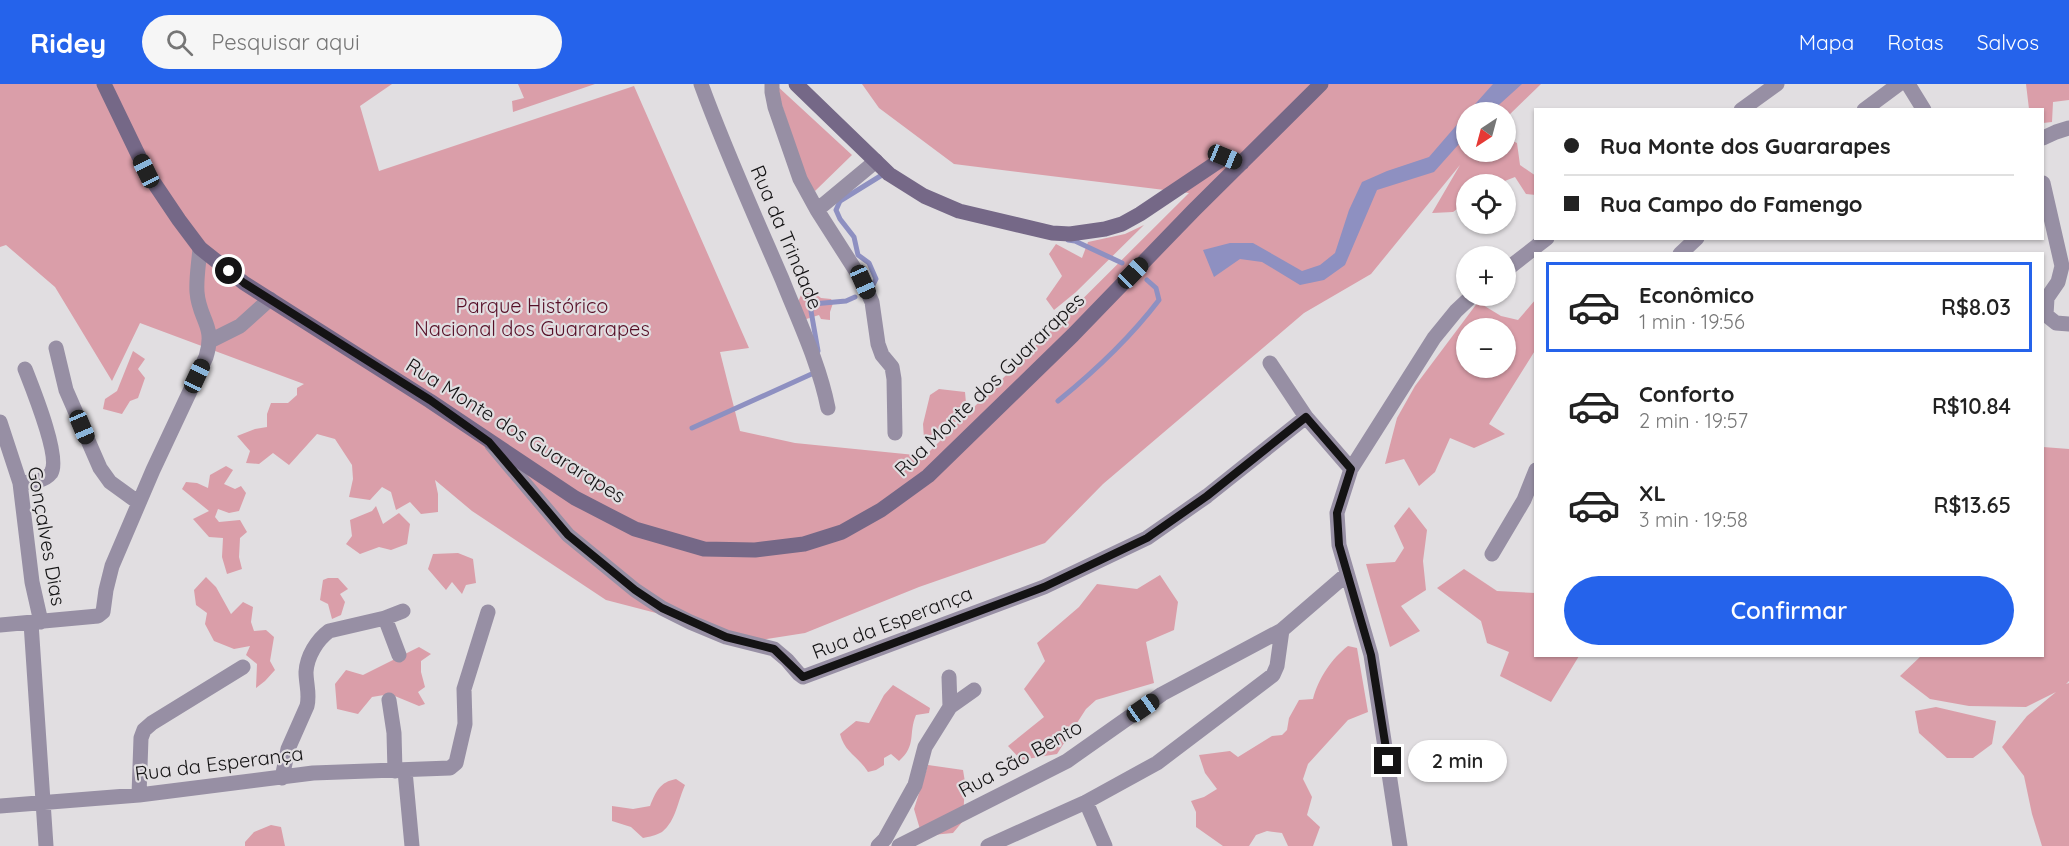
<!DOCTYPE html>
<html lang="pt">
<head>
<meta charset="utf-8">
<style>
  body { margin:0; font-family:Quicksand,sans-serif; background:#f6f6f6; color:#222; height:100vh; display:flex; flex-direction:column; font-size:22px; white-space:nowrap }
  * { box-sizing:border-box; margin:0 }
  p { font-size:20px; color:#767676 }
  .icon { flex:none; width:33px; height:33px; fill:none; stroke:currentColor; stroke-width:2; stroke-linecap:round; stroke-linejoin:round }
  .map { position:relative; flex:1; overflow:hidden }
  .sheet { position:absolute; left:1534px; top:168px; width:510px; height:405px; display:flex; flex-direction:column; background:#fff; border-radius:0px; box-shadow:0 2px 4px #0004 }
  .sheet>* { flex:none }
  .hud { position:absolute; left:1534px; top:24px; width:510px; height:132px; border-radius:0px; box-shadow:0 2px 4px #0004; display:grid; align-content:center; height:132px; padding:0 30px; background:#fff }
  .needle { width:39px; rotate:216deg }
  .tools { position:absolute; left:1456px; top:18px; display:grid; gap:12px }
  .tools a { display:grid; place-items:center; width:60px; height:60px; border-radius:50%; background:#fff; box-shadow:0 2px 4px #0004; font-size:30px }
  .end { position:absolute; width:27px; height:27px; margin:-14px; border:8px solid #141314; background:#fff; box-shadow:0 0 0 3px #fff }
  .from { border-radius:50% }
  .bubble { position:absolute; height:42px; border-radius:21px; background:#fff; box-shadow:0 2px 4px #0004; font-size:20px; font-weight:600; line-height:42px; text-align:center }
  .car { position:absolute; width:18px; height:36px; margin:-18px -9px; border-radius:8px; box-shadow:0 0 4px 2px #0007; background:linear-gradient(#222 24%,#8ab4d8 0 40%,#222 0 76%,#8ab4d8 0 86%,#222 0) }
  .hud b { display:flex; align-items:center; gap:21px; height:57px; font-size:22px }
  .hud b+b { border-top:2px solid #e0e0e0 }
  .hud i { width:15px; height:15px; background:#222 }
  ul { padding:10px 0 0; list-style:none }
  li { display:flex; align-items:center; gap:18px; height:90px; margin:0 12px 9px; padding:0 18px; border:3px solid transparent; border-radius:0px }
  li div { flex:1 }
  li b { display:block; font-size:22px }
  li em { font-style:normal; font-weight:600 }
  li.current { border-color:#2563eb }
  li>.icon { width:54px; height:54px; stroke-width:1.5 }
  .action { display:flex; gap:12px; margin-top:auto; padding:12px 30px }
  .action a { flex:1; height:69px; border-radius:36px; background:#2563eb; color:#fff; font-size:24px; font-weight:600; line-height:69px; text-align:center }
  header { display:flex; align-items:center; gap:36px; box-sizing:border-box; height:84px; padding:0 30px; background:#2563eb; color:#fff }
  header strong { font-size:28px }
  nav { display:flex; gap:33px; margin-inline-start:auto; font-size:21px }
  .search { width:420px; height:54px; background:#f6f6f6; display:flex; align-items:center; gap:15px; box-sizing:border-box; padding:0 21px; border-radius:33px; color:#767676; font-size:22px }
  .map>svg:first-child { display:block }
  .green { fill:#da9ea9; fill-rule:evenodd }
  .water { fill:#8e90c1 }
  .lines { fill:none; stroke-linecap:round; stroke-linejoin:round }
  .stream { stroke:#8e90c1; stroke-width:5 }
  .street { stroke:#978fa4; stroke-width:15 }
  .secondary { stroke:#756887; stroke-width:15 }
  .route { stroke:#141314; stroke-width:8 }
  .labels { text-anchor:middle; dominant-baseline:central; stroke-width:4.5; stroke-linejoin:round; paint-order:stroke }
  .street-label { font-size:20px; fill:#141314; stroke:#e1dee1 }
  .park-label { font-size:20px; fill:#560f27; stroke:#e1dee1 }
</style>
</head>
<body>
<header>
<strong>Ridey</strong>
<div class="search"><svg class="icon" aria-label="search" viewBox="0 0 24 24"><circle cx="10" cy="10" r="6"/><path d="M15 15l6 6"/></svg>Pesquisar aqui</div>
<nav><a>Mapa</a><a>Rotas</a><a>Salvos</a></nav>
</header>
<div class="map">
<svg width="2069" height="762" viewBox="0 0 2069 762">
  <rect width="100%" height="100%" fill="#e1dee1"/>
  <path class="green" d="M0,0H392L360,22L379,87L634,2L749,264L720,268L740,347L795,359L925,372L964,333L924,355L923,340L930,311L939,305L965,308L967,330L1189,109L954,80L879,24L862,0H1541L1506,34V28H1467V68H1471L1470,69L1472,68H1506V54L1517,59L1520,81L1536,92V111L1526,110L1515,93L1497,100H1467V118L1453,128L1432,129L1460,81L1371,190L1304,229L1103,400L1045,459L919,503L805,549L760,556L606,516L472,427L435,396L438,410V428L421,430L410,418L396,426L391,408L382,403L370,416L349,413L353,395L352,381L335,355L317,350L289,381L273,369L259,380L246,379L250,367L237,352L255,345L267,343V330L271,319H288L297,311V304L304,300L140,239L112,297L55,203L6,161L0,163Z
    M518,0H595L513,28L512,17L524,14Z
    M775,0L852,71L815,107L807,97Z
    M2026,0H2069V16L2053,18L2052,38L2043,39V26L2029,25Z
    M1144,141L1076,208L1054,226L1046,215L1062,192L1049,170L1056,160L1082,174L1088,158L1125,150Z
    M813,208L821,214L831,215L833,219L830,228V236L821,235L819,231L800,237L795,225L801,211Z
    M1536,215V265L1489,340L1505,350L1474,364L1450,354L1435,388L1419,402L1404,375L1385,380L1397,334L1415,302L1478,218L1501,232L1518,236ZM1467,244H1506V284H1467Z
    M133,267L145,275L138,285L145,294L138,314L130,317L122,330L103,325L105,315L117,307Z
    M2043,363L2069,365V597L2066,600L2069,599V762H2042L2032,730L2024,692L2002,663L2027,632L2056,608L2026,623L1969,622L1930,615L1900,592L1921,572H2043Z
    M226,382L233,386L224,400L235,405L241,402L246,409L239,427L229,429L218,425L215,433L219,438L240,436L247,448L240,454L239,473L242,485L227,490L222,473L223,454L209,453L193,435L209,427L182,405L186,398L197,399L208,404L210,391Z
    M376,422L383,440L399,429L410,440L407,460L391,466L379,463L360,470L346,460L352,452L350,436L372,427Z
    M1409,423L1427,446L1423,477L1426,506L1401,522L1420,547L1390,563L1366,480L1395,478L1404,464L1394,442Z
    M458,469L473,475L476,499L466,501L462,510L452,498L446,506L428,485L433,470Z
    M1464,485L1497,507L1536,509V572H1579L1551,618L1500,592L1509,568L1487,559L1481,537L1437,504Z
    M1160,491L1178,518L1174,546L1146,558L1154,599L1096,616L1086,625L1057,670L1021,676L1008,662L1044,633L1024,605L1045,577L1037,559L1079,523L1097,500L1137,505Z
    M206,493L216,503L231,530L243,518L253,523L251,538L254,547L266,546L274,553L270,577L275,586L265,597L256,604L257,580L246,571L250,562L234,565L214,557L205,540L207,529L196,521L194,506Z
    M328,494H338L348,505L340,510L345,518L341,531L332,535L328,520L320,516L323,496Z
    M1348,562L1357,564L1368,628L1348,636L1308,680L1303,695L1312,713L1307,731L1320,743L1313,762H1288L1282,749L1267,747L1256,751L1249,762H1223L1196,743V728L1191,717L1204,713L1217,705L1205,689L1199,671L1230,667L1238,673L1272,652L1282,651L1287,646L1289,634L1299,616L1313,615C1318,595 1332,574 1348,562Z
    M419,563L431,570L421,577V588L425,603L418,608L425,620L419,622L390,610L372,613L358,630L337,625L335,600L346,586L363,591Z
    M893,601L930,624L929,629L916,631C908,650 917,661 899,677L891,670L884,674V681L876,686L868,688C858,672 845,669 840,650L856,637L869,639L884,611Z
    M1936,623L1996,637L1992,660L1973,674H1947L1919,649L1915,627Z
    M928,681L963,686L965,698L963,737L953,749L922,752L914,725Z
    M676,695L685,701C678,716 676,737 662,748C657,751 649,753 643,754L631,743L612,737V722L633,725L650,722C656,707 660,698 676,695Z
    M271,741L281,743L285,762H245V758L254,748Z"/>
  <path class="water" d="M1493,0H1522L1491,28H1468Z
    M1467,29V51L1434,88L1377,106L1345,181L1324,196L1300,201L1262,178L1240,175L1214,193L1203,166L1230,159H1253L1302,187L1320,181L1335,169L1349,126L1362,98L1387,87L1429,73Z"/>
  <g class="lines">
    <path class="stream" d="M1068,156L1075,157L1122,179
      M872,203L876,195L869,179L858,171L854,153L840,135L836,126L840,117L882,91
      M818,267L811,227L813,220L846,217L855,213
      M1058,317C1095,287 1130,254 1159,216L1156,204L1147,196
      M692,344L816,288"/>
    <path class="street" d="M701,0C725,66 754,130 782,195C799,238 819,279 828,324
      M772,0V8L775,23L800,95L817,126L863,198L872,218L878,260L882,271L892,283L894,295L895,349
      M1908,0L1924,26
      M1741,26L1777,0
      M1864,26L1899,0
      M2043,54L2056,48L2069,44
      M2043,99L2062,182L2058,198L2047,214L2046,231L2056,239L2069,240
      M817,126L876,77
      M1680,170L1697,154
      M1506,186L1547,154
      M210,257L240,242L270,215
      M56,264L66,306L100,384L110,398L139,419
      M1270,279L1306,333L1351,385
      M0,338L20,399L32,498L41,538
      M492,361L568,451L635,506L662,524L690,538L726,553L774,565L787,576L799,590L803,593L1044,503L1147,454L1207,412L1306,333
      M20,399C30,398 44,398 51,389C61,374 32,303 25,285
      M1492,470L1524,416L1536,386
      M385,534L399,571
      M31,539L46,762
      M0,541L98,532L103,528L106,506L112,482L153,386L206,273C216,241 199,236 197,208C196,194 199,178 200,164
      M949,593L950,623
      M389,616L394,649L395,687
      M405,687L412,762
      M282,694L288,665L307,622C310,610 306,600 306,588C307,572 317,556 329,547L385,534L403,527
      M139,711L141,654L144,646L152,639L243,583
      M1086,718L1105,762
      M0,722L139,711L313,689L450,684L456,679L465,640L464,605L488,528
      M878,762L885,755L915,701L925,663L950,623L974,606
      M899,762L1067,677L1162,610L1282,546L1347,490
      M988,762L1086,718L1157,679L1273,591L1277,582L1282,546
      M1400,762L1371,571L1339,461L1337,429L1351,385L1434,254L1456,227L1472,212"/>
    <path class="secondary" d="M104,0L146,87L179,136L200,164L244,199L430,317L575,414L635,445L704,465L755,466L804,460L842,448L881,426L928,392L1073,251L1194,126L1321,0
      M796,0L889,90L924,112L959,127L1052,149L1070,150L1105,145L1122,140L1140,130L1225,73L1242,79"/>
  </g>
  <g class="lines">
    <path class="route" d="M229,187L244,199L430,316L489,358L568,451L635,506L662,524L726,553L774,565L803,593L1044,503L1147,454L1207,412L1306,333L1351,385L1337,429L1339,461L1371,571L1388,677"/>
  </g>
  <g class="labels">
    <g class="street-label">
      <text transform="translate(787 153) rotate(67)">Rua da Trindade</text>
      <text transform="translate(989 300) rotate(-44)">Rua Monte dos Guararapes</text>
      <text transform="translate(516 346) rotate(32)">Rua Monte dos Guararapes</text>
      <text transform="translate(47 452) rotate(80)">Gonçalves Dias</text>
      <text transform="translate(892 538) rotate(-21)">Rua da Esperança</text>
      <text transform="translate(1020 674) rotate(-29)">Rua São Bento</text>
      <text transform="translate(219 679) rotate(-7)">Rua da Esperança</text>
    </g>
    <g class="park-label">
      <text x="532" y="221">Parque Histórico<tspan x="532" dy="23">Nacional dos Guararapes</tspan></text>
    </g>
  </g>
</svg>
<div class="tools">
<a><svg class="needle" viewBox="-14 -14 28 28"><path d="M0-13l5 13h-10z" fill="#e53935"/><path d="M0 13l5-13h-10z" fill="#767676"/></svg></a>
<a><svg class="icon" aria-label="locate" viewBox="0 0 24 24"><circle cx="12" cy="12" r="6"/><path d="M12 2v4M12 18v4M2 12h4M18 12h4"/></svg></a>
<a>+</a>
<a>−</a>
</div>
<i class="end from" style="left:229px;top:187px"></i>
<i class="end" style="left:1388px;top:677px"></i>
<div class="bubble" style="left:1408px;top:656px;width:99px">2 min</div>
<i class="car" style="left:1225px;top:73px;rotate:112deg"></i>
<i class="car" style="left:146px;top:87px;rotate:334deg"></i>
<i class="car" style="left:1133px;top:189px;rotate:44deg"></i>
<i class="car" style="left:863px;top:198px;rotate:156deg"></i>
<i class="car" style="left:197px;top:292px;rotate:25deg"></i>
<i class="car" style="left:82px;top:343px;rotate:157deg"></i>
<i class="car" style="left:1143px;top:624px;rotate:55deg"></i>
<div class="hud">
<b><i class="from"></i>Rua Monte dos Guararapes</b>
<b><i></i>Rua Campo do Famengo</b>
</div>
<section class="sheet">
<ul>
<li class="current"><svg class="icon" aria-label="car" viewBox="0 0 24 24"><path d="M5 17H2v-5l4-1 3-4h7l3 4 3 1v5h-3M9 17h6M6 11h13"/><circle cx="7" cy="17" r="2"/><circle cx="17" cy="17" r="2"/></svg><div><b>Econômico</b><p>1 min · 19:56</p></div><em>R$8.03</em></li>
<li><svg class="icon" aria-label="car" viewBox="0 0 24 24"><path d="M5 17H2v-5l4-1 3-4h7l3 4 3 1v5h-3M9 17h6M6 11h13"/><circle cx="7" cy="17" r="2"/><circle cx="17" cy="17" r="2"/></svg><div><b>Conforto</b><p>2 min · 19:57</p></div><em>R$10.84</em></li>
<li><svg class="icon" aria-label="car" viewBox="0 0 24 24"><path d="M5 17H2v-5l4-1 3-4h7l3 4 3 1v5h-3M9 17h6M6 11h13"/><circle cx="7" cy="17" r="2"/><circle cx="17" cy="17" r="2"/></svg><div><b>XL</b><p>3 min · 19:58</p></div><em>R$13.65</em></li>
</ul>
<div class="action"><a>Confirmar</a></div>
</section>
</div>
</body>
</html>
